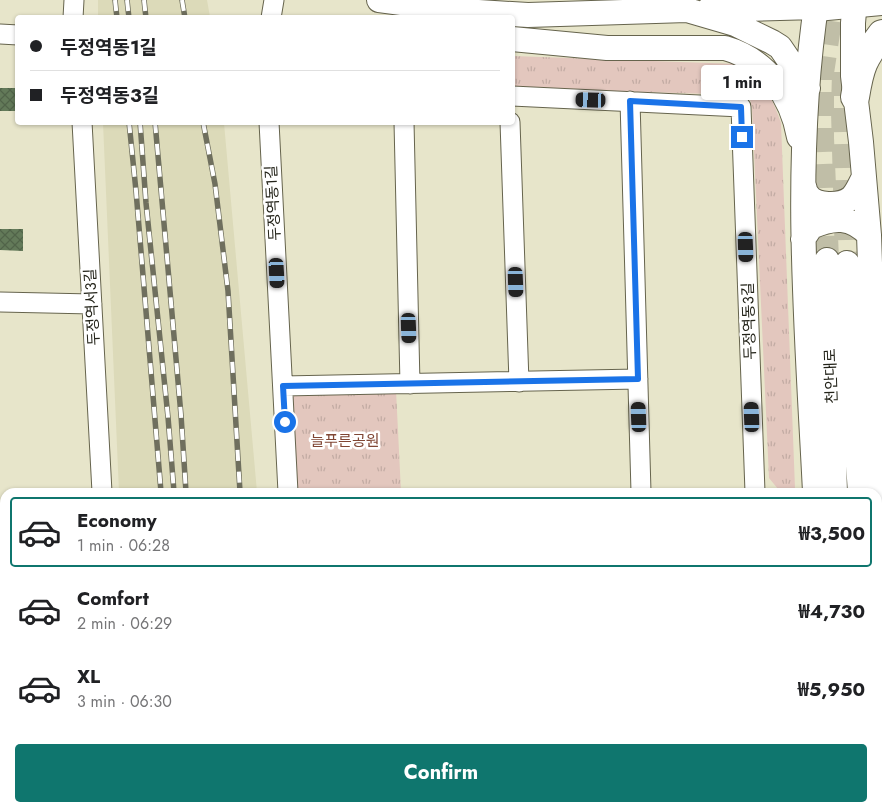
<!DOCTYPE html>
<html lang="en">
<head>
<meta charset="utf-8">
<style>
  body { margin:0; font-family:Jost,"Noto Sans KR",sans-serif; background:#f6f6f6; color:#202124; height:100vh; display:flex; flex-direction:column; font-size:19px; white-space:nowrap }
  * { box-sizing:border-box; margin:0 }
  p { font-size:16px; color:#757577 }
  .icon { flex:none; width:28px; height:28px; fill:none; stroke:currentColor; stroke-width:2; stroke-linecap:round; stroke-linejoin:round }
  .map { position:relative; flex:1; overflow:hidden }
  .sheet { position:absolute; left:0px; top:488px; width:882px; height:324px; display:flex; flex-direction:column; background:#fff; border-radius:15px 15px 0 0; box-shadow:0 1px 4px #0004 }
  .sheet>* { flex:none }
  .banner { position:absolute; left:15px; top:15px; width:500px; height:110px; border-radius:5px; box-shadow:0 1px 4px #0004; display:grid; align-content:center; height:110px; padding:0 15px; background:#fff }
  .end { position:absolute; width:22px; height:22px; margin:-11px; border:6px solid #1a73e8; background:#fff; box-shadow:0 0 0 2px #fff }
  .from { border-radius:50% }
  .bubble { position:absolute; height:35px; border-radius:5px; background:#fff; box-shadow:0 1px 4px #0004; font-size:16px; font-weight:700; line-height:35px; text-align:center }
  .car { position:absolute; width:15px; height:30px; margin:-15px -8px; border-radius:6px; box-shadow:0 0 4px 1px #0007; background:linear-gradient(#222 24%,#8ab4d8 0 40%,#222 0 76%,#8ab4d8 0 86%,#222 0) }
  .banner b { display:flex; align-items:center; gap:18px; height:48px; font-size:19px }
  .banner b+b { border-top:1px solid #e0e0e0 }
  .banner i { width:12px; height:12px; background:#202124 }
  ul { padding:9px 0 0; list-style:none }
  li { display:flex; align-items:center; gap:15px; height:70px; margin:0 10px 8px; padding:0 5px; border:2px solid transparent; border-radius:5px }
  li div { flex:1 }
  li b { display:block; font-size:19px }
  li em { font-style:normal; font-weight:700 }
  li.current { border-color:#0f766e }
  li>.icon { width:45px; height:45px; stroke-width:1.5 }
  .cta { display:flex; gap:10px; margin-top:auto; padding:10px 15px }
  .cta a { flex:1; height:58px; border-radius:5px; background:#0f766e; color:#fff; font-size:20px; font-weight:700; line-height:58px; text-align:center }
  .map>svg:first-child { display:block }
  .built { fill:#dcdab9 }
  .grass { fill:url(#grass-tufts) }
  .building { fill:url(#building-cross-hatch) }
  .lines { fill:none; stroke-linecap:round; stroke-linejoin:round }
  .major-tunnel { stroke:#c0bea7; stroke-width:24; stroke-dasharray:24 12; stroke-linecap:butt }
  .minor-casing { stroke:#66644d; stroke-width:21 }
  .major-casing { stroke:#66644d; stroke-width:26 }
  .highway-casing { stroke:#66644d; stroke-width:30 }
  .minor { stroke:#fff; stroke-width:19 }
  .major { stroke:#fff; stroke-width:24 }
  .highway { stroke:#fff; stroke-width:28 }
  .rail-casing { stroke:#6f6f5e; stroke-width:5.5 }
  .rail { stroke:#fff; stroke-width:4; stroke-dasharray:11; stroke-linecap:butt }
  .route { stroke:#1a73e8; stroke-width:6 }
  .labels { text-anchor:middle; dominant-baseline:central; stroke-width:5; stroke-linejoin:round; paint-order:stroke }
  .street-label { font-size:15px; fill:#232319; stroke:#fff }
  .park-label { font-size:15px; fill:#804634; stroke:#fff }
</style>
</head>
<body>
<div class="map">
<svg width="882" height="811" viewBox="0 0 882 811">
  <defs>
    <pattern id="grass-tufts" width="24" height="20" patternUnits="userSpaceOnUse" patternTransform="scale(1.25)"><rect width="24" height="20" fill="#e3c7be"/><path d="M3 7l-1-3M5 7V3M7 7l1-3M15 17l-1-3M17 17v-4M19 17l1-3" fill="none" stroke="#c2aba3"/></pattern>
    <pattern id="building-cross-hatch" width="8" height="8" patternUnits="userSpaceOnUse" patternTransform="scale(1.25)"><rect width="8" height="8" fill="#637a59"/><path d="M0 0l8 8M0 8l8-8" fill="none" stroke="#516449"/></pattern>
  </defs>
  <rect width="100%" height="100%" fill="#e7e5ca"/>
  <path class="built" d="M98,0H207L210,17H98Z
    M103,123H224L257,492H119Z
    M131,806H282V811H131Z"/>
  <path class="grass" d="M513,56L737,64C764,85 770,91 781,123L795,488L778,489L769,478L752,109L750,99L743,95L513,88Z
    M396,390L401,492H295L289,391Z
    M784,806H821V811H784Z"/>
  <path class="building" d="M0,88H18V111H0Z
    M0,229H23V251L0,250Z
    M557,806H617L618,811H557Z"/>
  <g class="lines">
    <path class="major-tunnel" d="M844,72L843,111L847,263
      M827,260L822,138V73L833,0"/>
    <g class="minor-casing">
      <path id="minor" d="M73,18L74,0
        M271,18L274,0
        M0,34L18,35
        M512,96L741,107L755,492
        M630,101L641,492
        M82,122L102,492
        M269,122L288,492
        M404,122L410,384
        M510,122L519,382
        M0,302L92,304
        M283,386L638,379
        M0,577H5
        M111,806L112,811
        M309,806L310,811
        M428,806V811
        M541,806V811
        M649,806V811
        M768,806V811"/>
    </g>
    <g class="major-casing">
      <path id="major" d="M379,0L462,11L528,15L687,10L735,24L772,42L780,47L808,88
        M855,0L853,23V76L861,142L869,235L875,404L882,516
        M708,10L816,7
        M512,39L607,48H725C767,60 792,97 799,137
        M804,186C805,189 805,192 807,194C815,207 841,206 851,198C857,193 860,184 864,177
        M803,239L811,227C834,217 851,216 869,235
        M827,260L835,492
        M847,263L854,409L860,492
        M815,492C807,329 792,163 817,0
        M878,783L879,811
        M833,806V811
        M853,806L854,811"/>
    </g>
    <g class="highway-casing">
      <path id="highway" d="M816,7L882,1
        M855,97C860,66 863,59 882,34"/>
    </g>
    <use href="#minor" class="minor"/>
    <use href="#major" class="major"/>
    <use href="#highway" class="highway"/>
    <g class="rail-casing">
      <path id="rail" d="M115,0L117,18
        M127,0L129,18
        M144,0L146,18
        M182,0L185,18
        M129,122L136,191L161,492
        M140,122L146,203L168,417L174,492
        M155,122L181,415L186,492
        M203,122L215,184L228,291L240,492
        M196,806V811
        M206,806V811
        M259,806V811
        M176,811V806"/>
    </g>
    <use href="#rail" class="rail"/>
  </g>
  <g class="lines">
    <path class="route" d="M285,422L283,386L638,379L630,101L741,107L742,137"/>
  </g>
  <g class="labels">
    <g class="street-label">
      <text transform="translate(273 203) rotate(-93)">두정역동1길</text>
      <text transform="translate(92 307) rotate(-93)">두정역서3길</text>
      <text transform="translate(749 321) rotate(-92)">두정역동3길</text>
      <text transform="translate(831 376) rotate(-92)">천안대로</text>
    </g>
    <g class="park-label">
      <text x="345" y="441">늘푸른공원</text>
    </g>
  </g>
</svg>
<i class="end from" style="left:285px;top:422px"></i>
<i class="end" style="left:742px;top:137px"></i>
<div class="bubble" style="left:701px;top:65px;width:82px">1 min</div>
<i class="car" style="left:591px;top:100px;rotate:272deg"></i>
<i class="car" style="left:746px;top:247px;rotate:178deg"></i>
<i class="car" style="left:277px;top:273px;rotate:177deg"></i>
<i class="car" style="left:516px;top:282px;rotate:178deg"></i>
<i class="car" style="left:409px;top:328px;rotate:178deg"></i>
<i class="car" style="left:639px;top:417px;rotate:358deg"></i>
<i class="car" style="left:752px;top:417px;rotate:358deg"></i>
<div class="banner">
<b><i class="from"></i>두정역동1길</b>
<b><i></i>두정역동3길</b>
</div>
<section class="sheet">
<ul>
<li class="current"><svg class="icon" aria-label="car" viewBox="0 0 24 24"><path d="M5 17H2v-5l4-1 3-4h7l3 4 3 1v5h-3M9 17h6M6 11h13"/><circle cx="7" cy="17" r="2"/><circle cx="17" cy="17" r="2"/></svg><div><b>Economy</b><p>1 min · 06:28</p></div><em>₩3,500</em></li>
<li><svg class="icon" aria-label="car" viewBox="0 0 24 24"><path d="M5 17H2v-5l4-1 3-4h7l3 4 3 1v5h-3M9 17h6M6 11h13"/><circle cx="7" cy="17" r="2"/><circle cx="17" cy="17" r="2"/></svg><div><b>Comfort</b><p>2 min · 06:29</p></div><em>₩4,730</em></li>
<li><svg class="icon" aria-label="car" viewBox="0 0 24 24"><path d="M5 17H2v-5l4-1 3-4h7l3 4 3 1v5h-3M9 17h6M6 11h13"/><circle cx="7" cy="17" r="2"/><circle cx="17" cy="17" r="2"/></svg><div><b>XL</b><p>3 min · 06:30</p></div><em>₩5,950</em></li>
</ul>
<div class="cta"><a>Confirm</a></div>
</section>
</div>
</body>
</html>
